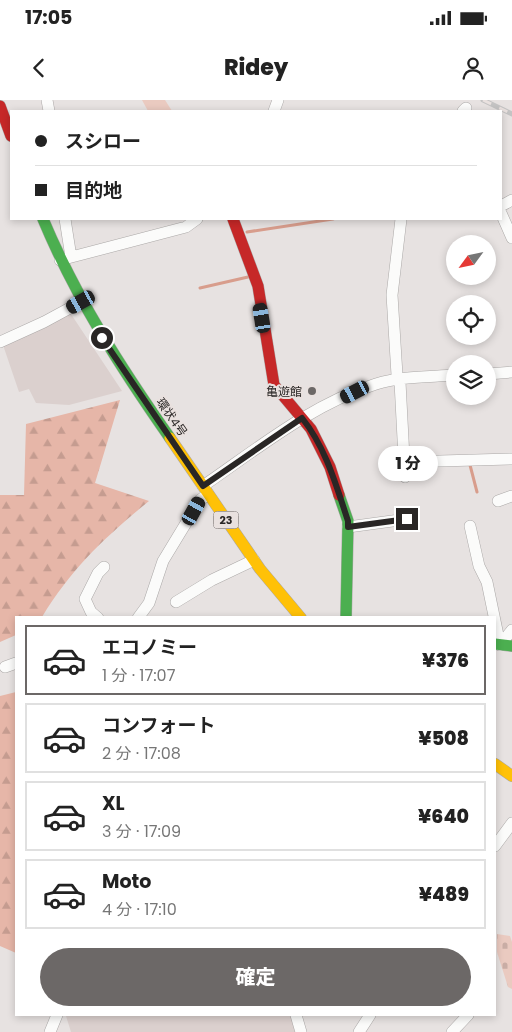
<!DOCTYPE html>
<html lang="ja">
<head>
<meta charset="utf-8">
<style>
  body { margin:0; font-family:Poppins,"Noto Sans JP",sans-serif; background:#f2f2f2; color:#222; height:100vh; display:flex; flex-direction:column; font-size:19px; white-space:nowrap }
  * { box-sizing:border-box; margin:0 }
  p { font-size:16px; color:#767676 }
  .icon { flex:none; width:28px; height:28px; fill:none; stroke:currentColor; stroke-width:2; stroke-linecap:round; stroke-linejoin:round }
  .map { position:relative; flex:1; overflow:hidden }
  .side { position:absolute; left:15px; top:516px; width:481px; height:400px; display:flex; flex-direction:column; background:#fff; border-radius:0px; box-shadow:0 2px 8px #0003 }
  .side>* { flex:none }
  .banner { position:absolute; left:10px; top:10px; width:492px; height:110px; border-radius:0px; box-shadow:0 2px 8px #0003; display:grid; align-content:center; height:110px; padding:0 25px; background:#fff }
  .needle { width:32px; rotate:237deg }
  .tools { position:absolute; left:446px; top:135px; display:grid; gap:10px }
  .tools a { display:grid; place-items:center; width:50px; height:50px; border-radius:50%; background:#fff; box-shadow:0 2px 8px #0003; font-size:25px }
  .end { position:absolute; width:22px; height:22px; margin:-11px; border:6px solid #292625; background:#fff; box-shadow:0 0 0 2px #fff }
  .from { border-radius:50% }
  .bubble { position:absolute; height:35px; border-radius:18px; background:#fff; box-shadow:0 2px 8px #0003; font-size:16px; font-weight:800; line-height:35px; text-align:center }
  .car { position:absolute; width:15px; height:30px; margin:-15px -8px; border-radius:6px; box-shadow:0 0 4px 1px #0007; background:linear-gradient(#222 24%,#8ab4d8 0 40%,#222 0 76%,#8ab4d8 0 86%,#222 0) }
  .banner b { display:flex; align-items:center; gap:18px; height:48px; font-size:19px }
  .banner b+b { border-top:1px solid #e0e0e0 }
  .banner i { width:12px; height:12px; background:#222 }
  ul { padding:9px 0 0; list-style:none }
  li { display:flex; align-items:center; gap:15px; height:70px; margin:0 10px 8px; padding:0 15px; border:2px solid #e0e0e0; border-radius:0px }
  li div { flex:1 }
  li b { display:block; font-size:19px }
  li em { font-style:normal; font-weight:800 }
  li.selected { border-color:#6c6867 }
  li>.icon { width:45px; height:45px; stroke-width:1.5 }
  .button { display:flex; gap:10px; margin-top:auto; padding:10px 25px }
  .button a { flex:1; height:58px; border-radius:30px; background:#6c6867; color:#fff; font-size:20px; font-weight:800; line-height:58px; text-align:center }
  .status { display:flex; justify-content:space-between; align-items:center; height:35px; padding:0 25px; background:#fff; direction:ltr }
  .status svg { height:14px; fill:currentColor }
  header { display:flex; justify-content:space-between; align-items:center; height:65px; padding:0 25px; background:#fff; font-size:22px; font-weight:800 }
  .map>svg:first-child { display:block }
  .built { fill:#dbd0ce }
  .green { fill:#eacac0 }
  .forest { fill:url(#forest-firs) }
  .cemetery { fill:url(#cemetery-stones) }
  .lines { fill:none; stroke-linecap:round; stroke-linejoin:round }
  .stream { stroke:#d89d8c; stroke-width:3 }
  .street-casing { stroke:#aba8a7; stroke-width:12 }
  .fast-casing { stroke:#aba8a7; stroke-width:12 }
  .slow-casing { stroke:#aba8a7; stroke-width:12 }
  .jam-casing { stroke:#aba8a7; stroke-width:12 }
  .street { stroke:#fbfbfa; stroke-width:11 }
  .fast { stroke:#4caf50; stroke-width:11 }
  .slow { stroke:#ffc107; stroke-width:11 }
  .jam { stroke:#c62828; stroke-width:11 }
  .rail-casing { stroke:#c4c3c3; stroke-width:5 }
  .rail { stroke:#e9e1df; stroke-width:3; stroke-dasharray:9; stroke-linecap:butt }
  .route { stroke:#292625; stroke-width:6 }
  .poi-dot { fill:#6c6867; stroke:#e9e1df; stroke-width:2 }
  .labels { text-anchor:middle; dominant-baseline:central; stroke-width:4; stroke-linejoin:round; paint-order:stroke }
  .shield { fill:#e9e1df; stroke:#635e5d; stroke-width:1 }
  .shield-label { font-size:11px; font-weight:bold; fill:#292625 }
  .poi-label { font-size:12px; fill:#292625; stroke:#e9e1df; text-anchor:end }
  .street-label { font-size:12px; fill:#292625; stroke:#e9e1df }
</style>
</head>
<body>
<div class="status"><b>17:05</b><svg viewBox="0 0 49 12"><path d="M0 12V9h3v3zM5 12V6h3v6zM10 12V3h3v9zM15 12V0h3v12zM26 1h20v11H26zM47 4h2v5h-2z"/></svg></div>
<header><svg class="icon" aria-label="back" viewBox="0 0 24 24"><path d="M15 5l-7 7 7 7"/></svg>Ridey<svg class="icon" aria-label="person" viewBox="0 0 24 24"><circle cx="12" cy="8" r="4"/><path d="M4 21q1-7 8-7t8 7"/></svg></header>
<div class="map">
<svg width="512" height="932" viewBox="0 0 512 932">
  <defs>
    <pattern id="forest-firs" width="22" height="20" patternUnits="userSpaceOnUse" patternTransform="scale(1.25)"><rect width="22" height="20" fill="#e6b6a8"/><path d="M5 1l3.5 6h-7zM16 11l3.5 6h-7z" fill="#c59c90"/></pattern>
    <pattern id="cemetery-stones" width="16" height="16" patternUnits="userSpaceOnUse" patternTransform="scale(1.25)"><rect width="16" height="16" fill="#eacac0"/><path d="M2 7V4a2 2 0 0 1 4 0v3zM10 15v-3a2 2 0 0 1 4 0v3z" fill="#c9ada5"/></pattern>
  </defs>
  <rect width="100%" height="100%" fill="#e7e2e1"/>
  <path class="built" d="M69,211L122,291L69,305L36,303L29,289L19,292L3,245Z
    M291,915L297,932H71L66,916Z"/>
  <path class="green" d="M142,0H165L172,11H148Z"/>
  <path class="forest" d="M120,300L95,383L149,401C104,438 72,468 42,517L16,518V535L0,542V395H24L26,324Z
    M16,592V853L0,846V596Z"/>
  <path class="cemetery" d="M497,834L510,836L512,842V889L508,887L497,852Z"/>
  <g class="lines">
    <path class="stream" d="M247,132L333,119
      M200,188L248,177
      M470,365L477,392"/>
    <g class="street-casing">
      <path id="street" d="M47,0L49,11
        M274,11L278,0
        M463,11L466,8
        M501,106L512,100
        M501,113L512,138
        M65,119L71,157
        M401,119L392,195L397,275L400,282L405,377
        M60,160L186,127L197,119
        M0,242L44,222L81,202
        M488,274L512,272
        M405,362L512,359
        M203,386C257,349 312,304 376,284C401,276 429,277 455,275
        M498,401L512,396
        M470,426L479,466L487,482L500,545
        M348,427L407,419
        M176,502L212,480L254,460
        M98,518L91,512L85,499L98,473L104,467
        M138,518L149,503L163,461L200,400L208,394
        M500,545L512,530
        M5,567L16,563
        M495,746L512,723
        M296,915L301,932
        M50,932L57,915
        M359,932L370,915
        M452,932L468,915"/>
    </g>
    <g class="fast-casing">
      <path id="fast" d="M43,119C76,198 121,268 170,338
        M339,395L348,421L346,518
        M495,544L512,546"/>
    </g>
    <g class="slow-casing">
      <path id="slow" d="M170,338L260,469L301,518
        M495,664L512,676"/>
    </g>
    <g class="jam-casing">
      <path id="jam" d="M0,6L11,36
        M233,119L258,186L274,285L311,329L330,367L339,395"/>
    </g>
    <use href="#street" class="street"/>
    <use href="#fast" class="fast"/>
    <use href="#slow" class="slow"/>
    <use href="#jam" class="jam"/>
    <g class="rail-casing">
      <path id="rail" d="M483,0L512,14"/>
    </g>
    <use href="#rail" class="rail"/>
  </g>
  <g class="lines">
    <path class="route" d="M102,238L203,386L302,318C326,348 336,385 348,421V427L407,419"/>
  </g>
  <circle class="poi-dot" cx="312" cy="291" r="5"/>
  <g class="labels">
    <rect class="shield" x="213.5" y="411.5" width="25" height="17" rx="4"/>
    <g class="shield-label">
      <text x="226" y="420">23</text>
    </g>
    <g class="poi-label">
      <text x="302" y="291">亀遊館</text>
    </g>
    <g class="street-label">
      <text transform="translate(172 317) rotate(55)">環状4号</text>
    </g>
  </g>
</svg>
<div class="tools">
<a><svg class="needle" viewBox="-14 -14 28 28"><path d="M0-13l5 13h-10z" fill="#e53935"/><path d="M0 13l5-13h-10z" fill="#767676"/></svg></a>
<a><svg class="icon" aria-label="locate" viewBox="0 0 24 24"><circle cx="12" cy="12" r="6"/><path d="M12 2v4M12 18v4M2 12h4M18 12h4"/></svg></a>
<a><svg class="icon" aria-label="layers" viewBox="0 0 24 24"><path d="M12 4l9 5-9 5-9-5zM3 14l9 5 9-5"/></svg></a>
</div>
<i class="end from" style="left:102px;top:238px"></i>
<i class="end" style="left:407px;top:419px"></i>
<div class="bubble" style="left:378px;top:346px;width:60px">1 分</div>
<i class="car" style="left:81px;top:202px;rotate:241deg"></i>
<i class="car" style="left:262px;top:218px;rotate:351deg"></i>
<i class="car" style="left:355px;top:292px;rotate:243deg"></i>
<i class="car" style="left:194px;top:411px;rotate:29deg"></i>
<div class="banner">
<b><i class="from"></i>スシロー</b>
<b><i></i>目的地</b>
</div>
<section class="side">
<ul>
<li class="selected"><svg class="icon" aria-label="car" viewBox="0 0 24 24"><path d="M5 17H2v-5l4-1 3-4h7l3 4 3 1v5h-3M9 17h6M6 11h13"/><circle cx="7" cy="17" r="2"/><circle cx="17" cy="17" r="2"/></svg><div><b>エコノミー</b><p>1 分 · 17:07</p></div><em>¥376</em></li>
<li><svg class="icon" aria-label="car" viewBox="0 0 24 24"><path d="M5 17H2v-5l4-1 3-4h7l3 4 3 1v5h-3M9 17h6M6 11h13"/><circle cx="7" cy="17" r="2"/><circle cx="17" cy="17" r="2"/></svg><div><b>コンフォート</b><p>2 分 · 17:08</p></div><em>¥508</em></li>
<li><svg class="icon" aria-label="car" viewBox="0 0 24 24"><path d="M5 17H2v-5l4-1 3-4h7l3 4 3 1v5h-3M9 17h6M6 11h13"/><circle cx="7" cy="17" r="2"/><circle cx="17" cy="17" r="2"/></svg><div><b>XL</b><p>3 分 · 17:09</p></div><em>¥640</em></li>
<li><svg class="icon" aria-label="car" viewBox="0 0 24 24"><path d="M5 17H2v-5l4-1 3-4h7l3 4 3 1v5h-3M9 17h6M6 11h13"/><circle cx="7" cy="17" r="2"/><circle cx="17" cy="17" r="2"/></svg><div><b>Moto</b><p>4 分 · 17:10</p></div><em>¥489</em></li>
</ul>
<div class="button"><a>確定</a></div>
</section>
</div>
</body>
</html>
